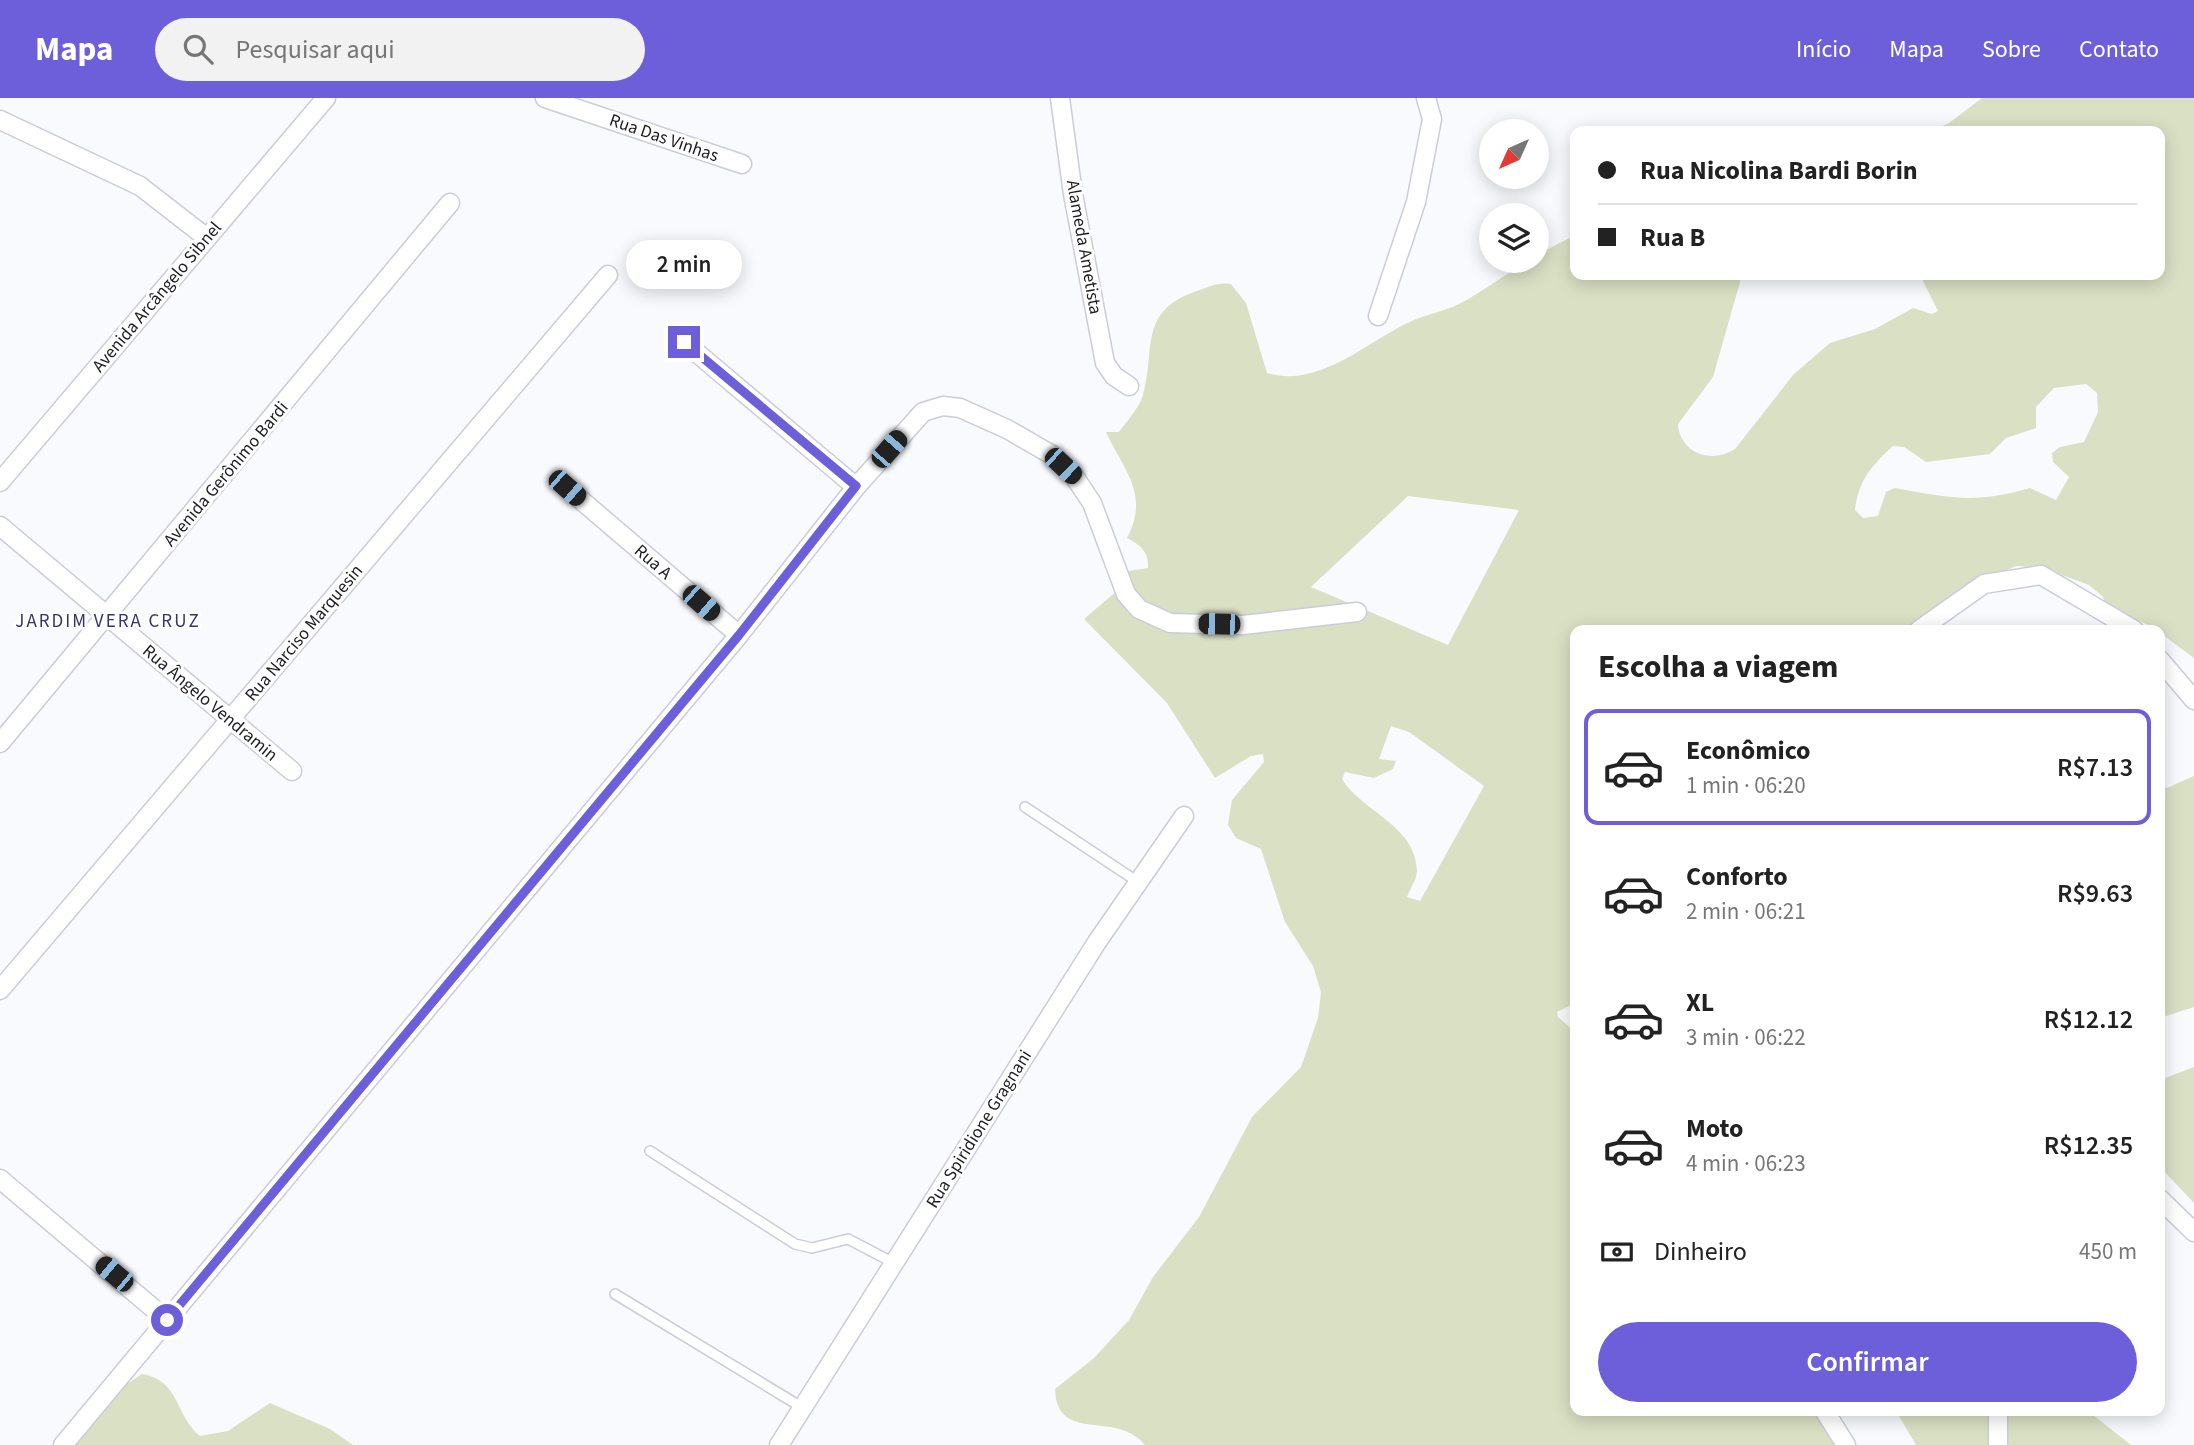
<!DOCTYPE html>
<html lang="pt">
<head>
<meta charset="utf-8">
<style>
  body { margin:0; font-family:"Source Sans 3",sans-serif; background:#f2f2f2; color:#222; height:100vh; display:flex; flex-direction:column; font-size:26px; white-space:nowrap }
  * { box-sizing:border-box; margin:0 }
  p { font-size:23px; color:#767676 }
  .icon { flex:none; width:38px; height:38px; fill:none; stroke:currentColor; stroke-width:2; stroke-linecap:round; stroke-linejoin:round }
  .map { position:relative; flex:1; overflow:hidden }
  .panel { position:absolute; left:1570px; top:527px; width:595px; height:791px; display:flex; flex-direction:column; background:#fff; border-radius:14px; box-shadow:0 4px 18px #0003 }
  .panel>* { flex:none }
  .guide { position:absolute; left:1570px; top:28px; width:595px; height:154px; border-radius:14px; box-shadow:0 4px 18px #0003; display:grid; align-content:center; height:154px; padding:0 28px; background:#fff }
  .needle { width:46px; rotate:225deg }
  .controls { position:absolute; left:1479px; top:21px; display:grid; gap:14px }
  .controls a { display:grid; place-items:center; width:70px; height:70px; border-radius:50%; background:#fff; box-shadow:0 4px 18px #0003; font-size:35px }
  .end { position:absolute; width:32px; height:32px; margin:-16px; border:9px solid #6d5fd9; background:#fff; box-shadow:0 0 0 4px #fff }
  .from { border-radius:50% }
  .bubble { position:absolute; height:49px; border-radius:24px; background:#fff; box-shadow:0 4px 18px #0003; font-size:23px; font-weight:600; line-height:49px; text-align:center }
  .car { position:absolute; width:21px; height:42px; margin:-21px -10px; border-radius:9px; box-shadow:0 0 5px 2px #0007; background:linear-gradient(#222 24%,#8ab4d8 0 40%,#222 0 76%,#8ab4d8 0 86%,#222 0) }
  .guide b { display:flex; align-items:center; gap:24px; height:66px; font-size:26px }
  .guide b+b { border-top:2px solid #e0e0e0 }
  .guide i { width:18px; height:18px; background:#222 }
  ul { padding:0; list-style:none }
  li { display:flex; align-items:center; gap:21px; height:116px; margin:0 14px 10px; padding:0 14px; border:4px solid transparent; border-radius:14px }
  li div { flex:1 }
  li b { display:block; font-size:26px }
  li em { font-style:normal; font-weight:600 }
  li.current { border-color:#6d5fd9 }
  li>.icon { width:63px; height:63px; stroke-width:1.5 }
  h2 { padding:0 28px; font-size:32px; line-height:84px }
  .pay { display:flex; align-items:center; gap:18px; height:77px; padding:0 28px; font-size:26px }
  .pay p { margin-inline-start:auto }
  .primary-button { display:flex; gap:14px; margin-top:auto; padding:14px 28px }
  .primary-button a { flex:1; height:80px; border-radius:42px; background:#6d5fd9; color:#fff; font-size:28px; font-weight:600; line-height:80px; text-align:center }
  header { display:flex; align-items:center; gap:42px; box-sizing:border-box; height:98px; padding:0 35px; background:#6d5fd9; color:#fff }
  header strong { font-size:33px }
  nav { display:flex; gap:38px; margin-inline-start:auto; font-size:24px }
  .search { width:490px; height:63px; background:#f2f2f2; display:flex; align-items:center; gap:18px; box-sizing:border-box; padding:0 24px; border-radius:38px; color:#767676; font-size:26px }
  .map>svg:first-child { display:block }
  .green { fill:#dae0c4; fill-rule:evenodd }
  .lines { fill:none; stroke-linecap:round; stroke-linejoin:round }
  .service-casing { stroke:#cbccd7; stroke-width:12 }
  .minor-casing { stroke:#cbccd7; stroke-width:21 }
  .service { stroke:#fff; stroke-width:9 }
  .minor { stroke:#fff; stroke-width:18 }
  .route { stroke:#6d5fd9; stroke-width:9 }
  .labels { text-anchor:middle; dominant-baseline:central; stroke-width:6; stroke-linejoin:round; paint-order:stroke }
  .street-label { font-size:18px; fill:#1d1d21; stroke:#fff }
  .neighbourhood-label { font-size:19px; letter-spacing:2px; fill:#38336f; stroke:#fff }
</style>
</head>
<body>
<header>
<strong>Mapa</strong>
<div class="search"><svg class="icon" aria-label="search" viewBox="0 0 24 24"><circle cx="10" cy="10" r="6"/><path d="M15 15l6 6"/></svg>Pesquisar aqui</div>
<nav><a>Início</a><a>Mapa</a><a>Sobre</a><a>Contato</a></nav>
</header>
<div class="map">
<svg width="2194" height="1347" viewBox="0 0 2194 1347">
  <rect width="100%" height="100%" fill="#f9fafe"/>
  <path class="green" d="M1982,0H2194V560L2160,535V532L2120,515H2109L2103,499L2089,487L2043,470L2016,468L1984,482L1921,532H1575V905L1557,914L1558,919L1575,934V1312L1826,1313L1844,1347H1145C1116,1311 1057,1347 1055,1291L1094,1260L1129,1222L1153,1179L1199,1119L1252,1019L1301,969L1318,920L1321,894L1313,868L1285,824L1261,751L1236,740L1228,727L1232,702L1264,664L1263,656L1251,658L1215,680L1167,605L1084,521L1118,492L1129,473L1148,470C1149,453 1140,447 1127,440C1150,396 1124,373 1106,334H1119C1127,323 1139,310 1143,297C1156,250 1138,215 1194,194C1207,190 1217,184 1231,186L1246,205L1267,275C1320,291 1368,242 1414,222C1428,216 1445,213 1459,206C1483,193 1505,177 1527,163H1536L1537,157L1575,137V177H1742L1713,279L1678,326C1680,356 1712,366 1735,351L1794,276L1830,245L1875,231L1913,210L1932,216L1938,213L1920,177H2160V33H1932L1949,25ZM2086,286L2097,295L2098,314L2084,344L2060,349L2052,355L2053,364L2069,379L2056,402L2030,390C1975,406 1950,400 1895,390L1886,394L1878,418L1863,420L1855,412C1858,383 1872,367 1893,348L1904,349L1926,364L1990,356L2006,340L2036,330V309L2054,290ZM1408,398L1519,412L1448,547L1311,489ZM1391,628L1409,634L1484,688L1420,803L1407,799C1410,791 1417,781 1417,773C1416,727 1362,714 1342,681L1345,674L1374,680L1393,671L1396,663L1379,661Z
    M2194,678V909L2160,920V688L2167,690Z
    M2194,969V1105L2160,1069V982Z
    M142,1276C180,1282 175,1318 200,1338L228,1333L270,1305L330,1331L353,1347H67L121,1290Z
    M1896,1313H2088L2131,1347H1916Z"/>
  <g class="lines">
    <g class="service-casing">
      <path id="service" d="M1025,709L1138,784
        M650,1053L795,1146L812,1150L848,1141L894,1165
        M615,1196L803,1310"/>
    </g>
    <g class="minor-casing">
      <path id="minor" d="M545,0L742,66
        M1060,0L1073,96L1105,265L1114,278L1129,288
        M0,22L140,88L207,140
        M1378,218L1416,104L1432,21L1426,0
        M684,244L856,389
        M0,384L326,0
        M567,390L739,537
        M0,428L292,673
        M1919,532L1984,486L2041,477L2134,532
        M2160,562L2194,602
        M0,645L450,105
        M0,892L608,177
        M0,1081L167,1222
        M2160,1101L2194,1134
        M1824,1312L1846,1347
        M63,1347L739,537L856,389L923,314L943,308L960,310L1007,331L1052,357L1074,378L1092,405L1126,496L1139,511L1170,525L1243,527L1357,514
        M779,1347L1097,844L1184,718
        M1998,1347V1312"/>
    </g>
    <use href="#service" class="service"/>
    <use href="#minor" class="minor"/>
  </g>
  <g class="lines">
    <path class="route" d="M167,1222L739,537L856,388L684,244"/>
  </g>
  <g class="labels">
    <g class="street-label">
      <text transform="translate(664 40) rotate(19)">Rua Das Vinhas</text>
      <text transform="translate(1084 149) rotate(80)">Alameda Ametista</text>
      <text transform="translate(157 199) rotate(-50)">Avenida Arcângelo Sibnel</text>
      <text transform="translate(226 376) rotate(-50)">Avenida Gerônimo Bardi</text>
      <text transform="translate(653 464) rotate(41)">Rua A</text>
      <text transform="translate(304 535) rotate(-50)">Rua Narciso Marquesin</text>
      <text transform="translate(210 605) rotate(40)">Rua Ângelo Vendramin</text>
      <text transform="translate(979 1031) rotate(-58)">Rua Spiridione Gragnani</text>
    </g>
    <g class="neighbourhood-label">
      <text x="108" y="523">JARDIM VERA CRUZ</text>
    </g>
  </g>
</svg>
<div class="controls">
<a><svg class="needle" viewBox="-14 -14 28 28"><path d="M0-13l5 13h-10z" fill="#e53935"/><path d="M0 13l5-13h-10z" fill="#767676"/></svg></a>
<a><svg class="icon" aria-label="layers" viewBox="0 0 24 24"><path d="M12 4l9 5-9 5-9-5zM3 14l9 5 9-5"/></svg></a>
</div>
<i class="end from" style="left:167px;top:1222px"></i>
<i class="end" style="left:684px;top:244px"></i>
<div class="bubble" style="left:626px;top:142px;width:116px">2 min</div>
<i class="car" style="left:889px;top:351px;rotate:41deg"></i>
<i class="car" style="left:1063px;top:368px;rotate:133deg"></i>
<i class="car" style="left:567px;top:390px;rotate:131deg"></i>
<i class="car" style="left:701px;top:505px;rotate:131deg"></i>
<i class="car" style="left:1219px;top:526px;rotate:271deg"></i>
<i class="car" style="left:114px;top:1176px;rotate:310deg"></i>
<div class="guide">
<b><i class="from"></i>Rua Nicolina Bardi Borin</b>
<b><i></i>Rua B</b>
</div>
<section class="panel">
<h2>Escolha a viagem</h2>
<ul>
<li class="current"><svg class="icon" aria-label="car" viewBox="0 0 24 24"><path d="M5 17H2v-5l4-1 3-4h7l3 4 3 1v5h-3M9 17h6M6 11h13"/><circle cx="7" cy="17" r="2"/><circle cx="17" cy="17" r="2"/></svg><div><b>Econômico</b><p>1 min · 06:20</p></div><em>R$7.13</em></li>
<li><svg class="icon" aria-label="car" viewBox="0 0 24 24"><path d="M5 17H2v-5l4-1 3-4h7l3 4 3 1v5h-3M9 17h6M6 11h13"/><circle cx="7" cy="17" r="2"/><circle cx="17" cy="17" r="2"/></svg><div><b>Conforto</b><p>2 min · 06:21</p></div><em>R$9.63</em></li>
<li><svg class="icon" aria-label="car" viewBox="0 0 24 24"><path d="M5 17H2v-5l4-1 3-4h7l3 4 3 1v5h-3M9 17h6M6 11h13"/><circle cx="7" cy="17" r="2"/><circle cx="17" cy="17" r="2"/></svg><div><b>XL</b><p>3 min · 06:22</p></div><em>R$12.12</em></li>
<li><svg class="icon" aria-label="car" viewBox="0 0 24 24"><path d="M5 17H2v-5l4-1 3-4h7l3 4 3 1v5h-3M9 17h6M6 11h13"/><circle cx="7" cy="17" r="2"/><circle cx="17" cy="17" r="2"/></svg><div><b>Moto</b><p>4 min · 06:23</p></div><em>R$12.35</em></li>
</ul>
<div class="pay"><svg class="icon" aria-label="cash" viewBox="0 0 24 24"><path d="M3 7h18v10H3z"/><circle cx="12" cy="12" r="2"/></svg>Dinheiro<p>450 m</p></div>
<div class="primary-button"><a>Confirmar</a></div>
</section>
</div>
</body>
</html>
